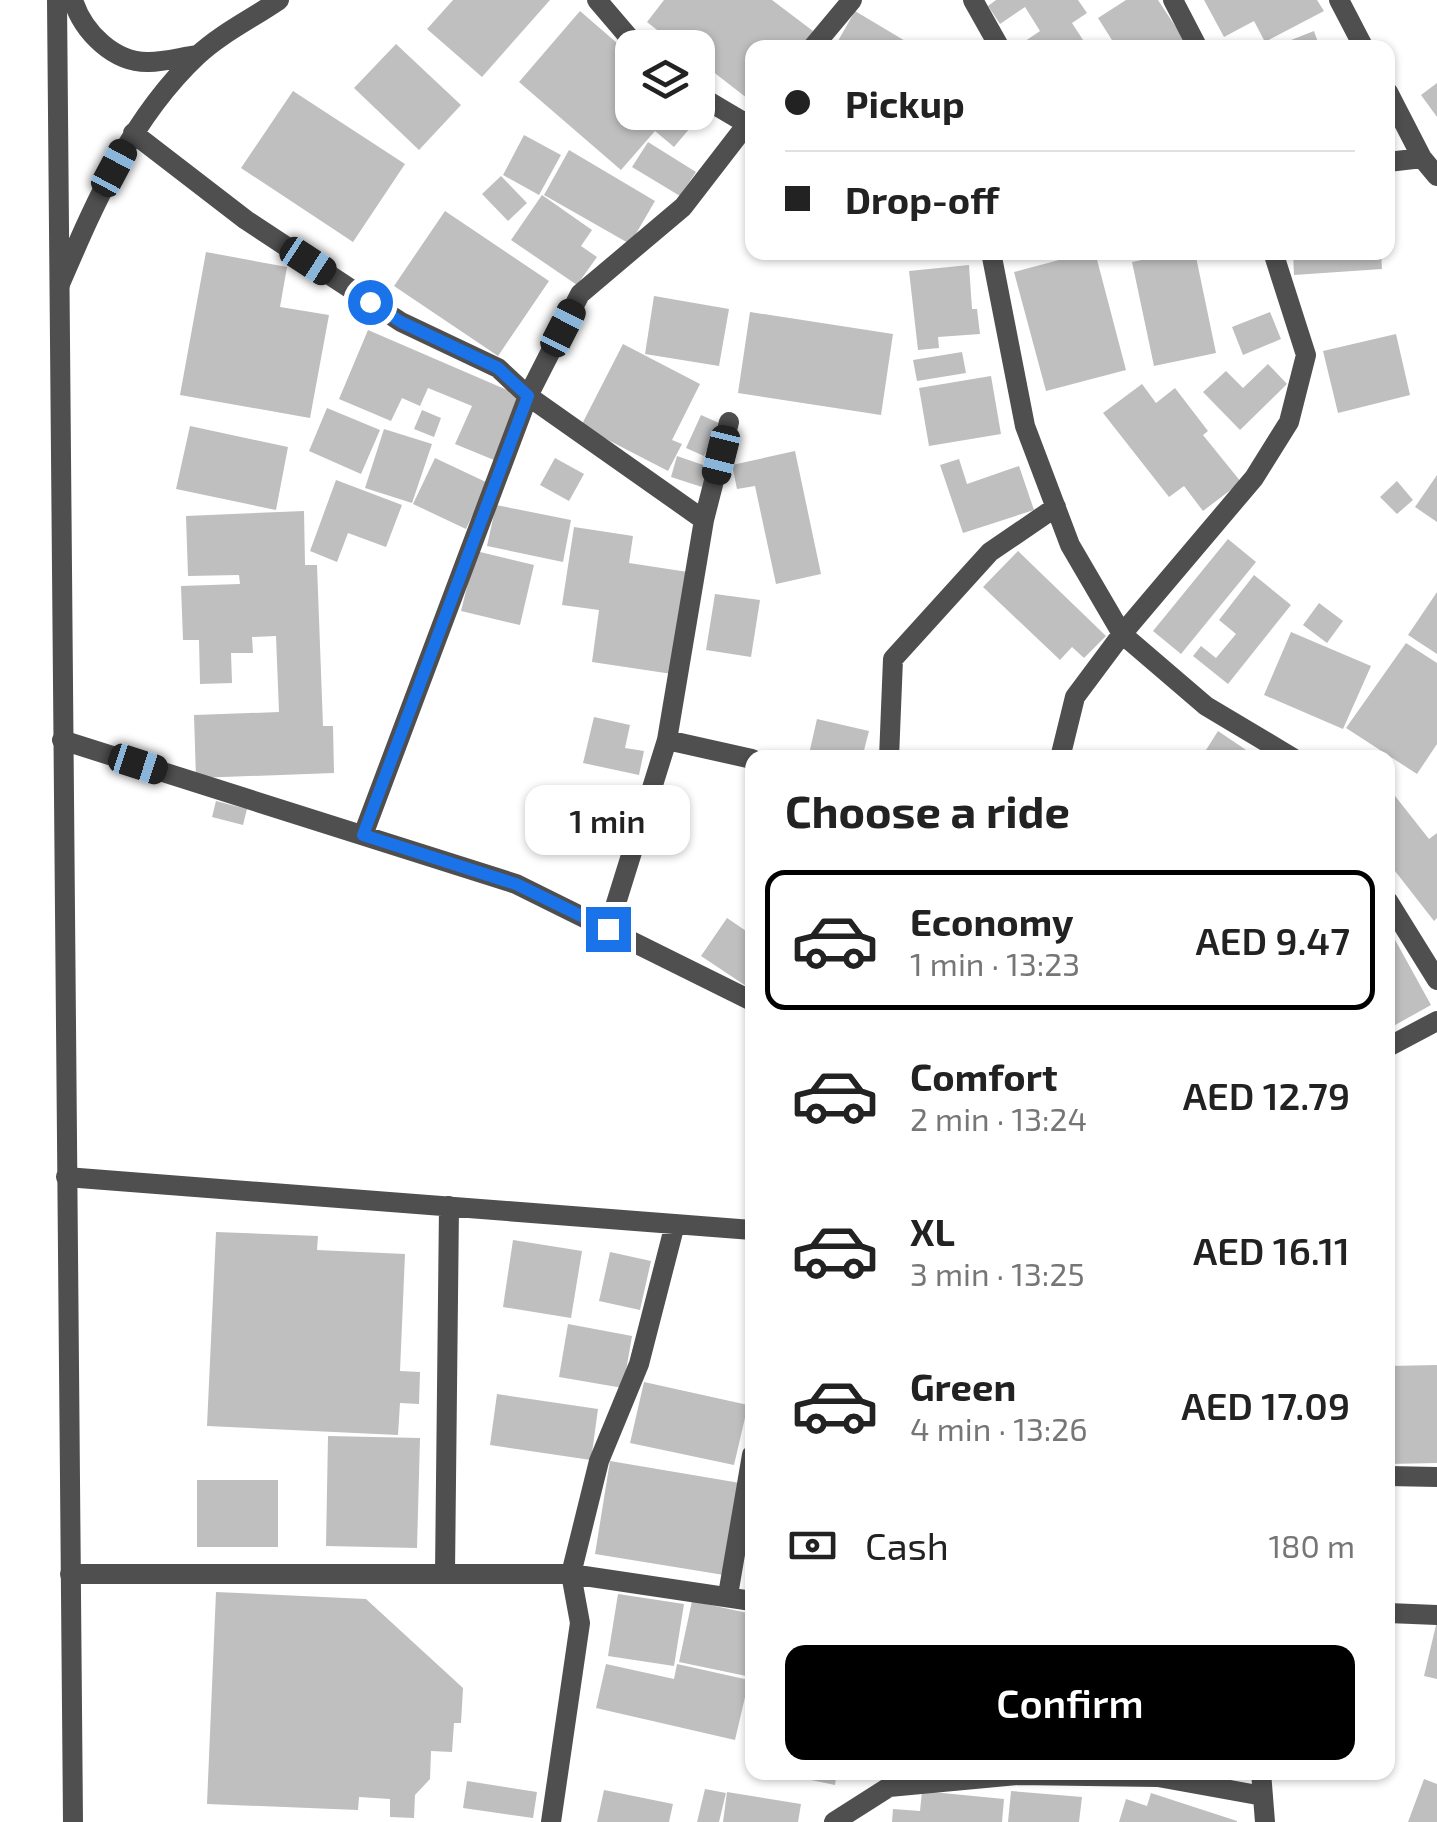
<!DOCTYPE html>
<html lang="en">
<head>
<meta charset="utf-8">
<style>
  body { margin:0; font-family:"Exo 2",sans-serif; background:#f2f2f2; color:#222; height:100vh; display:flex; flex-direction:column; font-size:38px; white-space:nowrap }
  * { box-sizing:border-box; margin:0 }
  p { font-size:32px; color:#767676 }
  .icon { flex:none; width:55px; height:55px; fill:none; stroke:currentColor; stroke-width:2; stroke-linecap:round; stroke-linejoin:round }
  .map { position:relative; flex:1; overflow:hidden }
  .details { position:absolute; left:745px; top:750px; width:650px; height:1030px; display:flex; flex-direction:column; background:#fff; border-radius:20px; box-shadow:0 2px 8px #0004 }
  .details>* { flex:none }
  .banner { position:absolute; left:745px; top:40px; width:650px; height:220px; border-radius:20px; box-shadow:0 2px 8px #0004; display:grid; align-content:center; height:220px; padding:0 40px; background:#fff }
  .tools { position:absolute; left:615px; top:30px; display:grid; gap:20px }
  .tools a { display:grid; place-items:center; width:100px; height:100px; border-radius:20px; background:#fff; box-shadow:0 2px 8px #0004; font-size:50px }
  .end { position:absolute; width:45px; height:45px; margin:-22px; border:12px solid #1a73e8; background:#fff; box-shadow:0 0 0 5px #fff }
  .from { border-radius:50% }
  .bubble { position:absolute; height:70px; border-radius:20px; background:#fff; box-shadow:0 2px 8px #0004; font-size:32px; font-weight:600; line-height:70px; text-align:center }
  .car { position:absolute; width:30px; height:60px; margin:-30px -15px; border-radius:12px; box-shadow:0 0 8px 2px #0007; background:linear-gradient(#222 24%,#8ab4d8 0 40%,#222 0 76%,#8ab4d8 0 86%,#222 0) }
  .banner b { display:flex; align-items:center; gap:35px; height:95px; font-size:38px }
  .banner b+b { border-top:2px solid #e0e0e0 }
  .banner i { width:25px; height:25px; background:#222 }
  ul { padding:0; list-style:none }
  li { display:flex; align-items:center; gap:30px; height:140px; margin:0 20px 15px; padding:0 20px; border:5px solid transparent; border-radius:20px }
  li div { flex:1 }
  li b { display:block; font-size:38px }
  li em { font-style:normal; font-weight:600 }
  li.selected { border-color:#000 }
  li>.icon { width:90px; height:90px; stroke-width:1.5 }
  h2 { padding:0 40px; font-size:45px; line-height:120px }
  .pay { display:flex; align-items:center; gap:25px; height:110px; padding:0 40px; font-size:38px }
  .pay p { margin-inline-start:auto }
  .cta { display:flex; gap:20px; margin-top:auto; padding:20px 40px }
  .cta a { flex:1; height:115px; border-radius:20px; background:#000; color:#fff; font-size:40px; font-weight:600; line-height:115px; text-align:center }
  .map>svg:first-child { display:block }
  .building { fill:#bfbfbf }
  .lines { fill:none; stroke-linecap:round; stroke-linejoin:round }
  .minor { stroke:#4f4f4f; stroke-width:20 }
  .tertiary { stroke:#4f4f4f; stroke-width:20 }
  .route { stroke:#1a73e8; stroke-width:12 }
</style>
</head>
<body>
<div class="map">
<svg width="1437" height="1822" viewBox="0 0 1437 1822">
  <rect width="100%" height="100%" fill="#fff"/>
  <path class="building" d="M453,0H550L482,77L427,29Z
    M664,0H772L813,31L800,48H752V102L698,60V48H680L647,22Z
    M996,0H1078L1087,13L1072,23L1085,43L1078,48H1015L1040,31L1025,7L1000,24L988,6Z
    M1126,0H1158L1185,41L1175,48H1117L1098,18Z
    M1204,0H1317L1324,11L1265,42L1254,21L1224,37Z
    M580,11L632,56V112H698L701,115L674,147L655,131L621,170L519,82Z
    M855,11L917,48H834Z
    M1314,31L1320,48H1288L1286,42Z
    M396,44L461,105L419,150L354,88Z
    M1437,83V117L1421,95Z
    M293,91L405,164L353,242L241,168Z
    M524,135L561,155L539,195L503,175Z
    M648,142L696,172L680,196L632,167Z
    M569,150L655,201L630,244L544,195Z
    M501,176L527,203L508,221L482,194Z
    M542,195L592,230L581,246L597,257L577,285L511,240Z
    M445,211L549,281L498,356L394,286Z
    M206,252L287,267L280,307L329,315L310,418L180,395Z
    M1089,252H1095L1126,370L1046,391L1014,272Z
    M1179,252H1195L1216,353L1154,366L1132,262Z
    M1293,252H1381L1382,269L1294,275Z
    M969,265L972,309H977L980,334L938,337L939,348L918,350L909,271Z
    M654,296L729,309L719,366L645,354Z
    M750,312L893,334L881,415L738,393Z
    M1270,312L1281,339L1243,355L1232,327Z
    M368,330L521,396L494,460L455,444L472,406L428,388L420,406L402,398L391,421L339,399Z
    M1396,334L1410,395L1338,413L1323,351Z
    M623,344L700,384L672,440L682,444L668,471L581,426Z
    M962,352L966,373L917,381L913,360Z
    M1268,364L1287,384L1240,430L1203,392L1226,371L1243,388Z
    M991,376L1001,434L929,446L919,388Z
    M1142,384L1156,403L1175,388L1208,431L1203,435L1241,482L1203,511L1184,486L1169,497L1103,413Z
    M327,408L380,430L361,474L309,451Z
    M422,410L441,418L434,437L414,429Z
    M701,415L719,423L704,456L686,448Z
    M190,426L288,447L276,510L176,489Z
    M384,429L432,444L412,503L365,488Z
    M795,451L821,574L776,584L755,486L737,489L732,465Z
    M677,456L709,467L702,487L671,477Z
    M435,458L488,483L466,529L413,504Z
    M555,458L584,474L569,501L540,485Z
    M959,459L967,484L1019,466L1034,510L963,533L940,465Z
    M1437,475V522L1415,507Z
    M336,480L402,505L386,547L348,533L337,562L310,551Z
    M1397,481L1413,500L1397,514L1380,497Z
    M496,505L571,520L563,562L487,546Z
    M304,511L305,565H317L323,726H333L334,773L196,778L194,715L279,712L276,636L252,637L253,653H231L232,683L200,684L199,640H183L181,586L240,584L239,575L188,576L186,516Z
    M574,527L633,536L629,563L688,572L672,674L592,662L599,610L562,605Z
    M1228,539L1256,562L1181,654L1153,631Z
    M476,551L534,565L520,625L461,611Z
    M1018,551L1106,636L1084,658L1072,647L1060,660L983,587Z
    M1254,575L1291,605L1228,684L1193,656L1201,646L1216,658L1236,634L1219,620Z
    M1437,592V654L1408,635Z
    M715,594L760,600L751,657L706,650Z
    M1319,603L1343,621L1327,643L1303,625Z
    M1291,632L1371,666L1343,729L1264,695Z
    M1406,643L1437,663V744L1417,774L1346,728Z
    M594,717L630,725L625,748L644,751L639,775L583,763Z
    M817,719L869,731L862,758L809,754Z
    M1218,731L1258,758H1201Z
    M1388,787L1429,839L1437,833V918L1434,921L1388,862Z
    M216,801L247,809L243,825L212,817Z
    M727,918L752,935V990L701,956Z
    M1388,927L1431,1005L1388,1029Z
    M216,1232L318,1236L317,1250L405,1254L400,1371L420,1372L419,1404L400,1403L398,1435L207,1426Z
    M513,1240L582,1251L571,1318L503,1307Z
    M610,1252L651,1261L640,1310L599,1301Z
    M568,1324L632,1336L623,1388L559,1377Z
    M1437,1365V1463L1388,1464V1366Z
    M644,1382L748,1405L734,1465L630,1443Z
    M497,1394L598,1409L591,1460L490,1445Z
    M328,1436L420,1438L417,1548L326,1546Z
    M610,1461L740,1483L724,1575L595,1554Z
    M197,1480H278V1547H197Z
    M216,1592L366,1599L463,1688L461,1723H454L452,1752L431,1751L430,1779L415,1795L414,1818L390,1817V1799L359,1797L358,1810L207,1804Z
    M618,1594L684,1604L674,1666L608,1656Z
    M692,1601L752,1614L751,1677L679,1662Z
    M1436,1625H1437V1679L1424,1676Z
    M606,1664L674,1679L677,1664L749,1680L735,1740L596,1708Z
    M773,1772H837L835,1785Z
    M1424,1779L1437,1784V1822H1408Z
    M467,1781L537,1792L533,1818L463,1808Z
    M705,1789L726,1793L719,1822H697Z
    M604,1790L673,1804L669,1822H597Z
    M922,1791L1004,1799L1002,1822H892L893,1809L920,1811Z
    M1011,1791L1082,1797L1079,1822H1008Z
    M727,1792L801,1804L798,1822H723Z
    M1151,1793L1237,1821V1822H1119L1126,1799L1147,1806Z"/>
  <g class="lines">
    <path class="minor" d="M73,0C83,32 114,63 149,62C165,62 182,57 198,55
      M597,0L638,48
      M973,0L1000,48
      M1173,0L1198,48
      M1339,0L1364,48
      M812,48L852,0
      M1388,92L1422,158
      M698,95L747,124L752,118
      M133,133L246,220L401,322L498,368L528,396L704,520L667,740L608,929
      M1388,162L1422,158L1437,176
      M991,252L1025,426L1070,545L1122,634L1254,478L1289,422L1306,355L1273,252
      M60,284C95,203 131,118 197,56C220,34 253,18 279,0
      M704,520L729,422
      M62,740L516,884L752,1001
      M667,740L752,759
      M889,758L893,659L990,552L1056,507
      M1060,758L1075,697L1122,634L1206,706L1293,758
      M363,835L528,396L580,294L683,207L747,124L752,128
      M1388,901L1437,980
      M1388,1047L1437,1021
      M66,1177L752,1230
      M675,1224L639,1364L599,1461L571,1574L752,1601
      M1388,1476L1437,1477
      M445,1573L449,1206
      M70,1574H571L580,1623L551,1822
      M728,1595L752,1455
      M1388,1613L1437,1615
      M1261,1772L1265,1822
      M834,1822L889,1787L1018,1775L1158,1777L1263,1796"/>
    <path class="tertiary" d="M57,0L73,1822"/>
  </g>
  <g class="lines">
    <path class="route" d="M370,302L401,322L498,368L528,396L363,835L516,884L608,929"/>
  </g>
</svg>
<div class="tools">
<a><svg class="icon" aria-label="layers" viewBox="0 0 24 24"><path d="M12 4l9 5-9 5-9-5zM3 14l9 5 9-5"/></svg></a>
</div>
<i class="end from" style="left:370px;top:302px"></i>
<i class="end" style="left:608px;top:929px"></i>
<div class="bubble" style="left:525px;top:785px;width:165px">1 min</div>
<i class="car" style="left:114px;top:168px;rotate:28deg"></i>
<i class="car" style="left:308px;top:261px;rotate:123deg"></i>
<i class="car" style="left:563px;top:328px;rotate:27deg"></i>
<i class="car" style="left:721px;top:455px;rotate:194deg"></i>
<i class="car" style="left:138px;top:764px;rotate:108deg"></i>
<div class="banner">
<b><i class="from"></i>Pickup</b>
<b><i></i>Drop-off</b>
</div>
<section class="details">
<h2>Choose a ride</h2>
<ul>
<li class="selected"><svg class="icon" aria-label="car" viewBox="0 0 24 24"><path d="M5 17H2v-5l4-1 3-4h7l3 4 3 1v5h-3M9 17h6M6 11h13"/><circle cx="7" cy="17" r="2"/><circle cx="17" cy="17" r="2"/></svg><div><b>Economy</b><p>1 min · 13:23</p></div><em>AED 9.47</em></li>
<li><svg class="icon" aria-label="car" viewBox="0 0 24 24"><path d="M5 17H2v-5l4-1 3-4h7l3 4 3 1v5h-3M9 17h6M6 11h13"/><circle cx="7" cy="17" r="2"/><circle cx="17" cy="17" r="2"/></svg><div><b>Comfort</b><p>2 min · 13:24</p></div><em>AED 12.79</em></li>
<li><svg class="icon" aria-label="car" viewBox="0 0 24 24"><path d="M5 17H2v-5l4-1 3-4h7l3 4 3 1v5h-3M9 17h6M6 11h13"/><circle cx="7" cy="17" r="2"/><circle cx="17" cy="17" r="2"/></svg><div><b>XL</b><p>3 min · 13:25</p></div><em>AED 16.11</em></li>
<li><svg class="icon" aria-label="car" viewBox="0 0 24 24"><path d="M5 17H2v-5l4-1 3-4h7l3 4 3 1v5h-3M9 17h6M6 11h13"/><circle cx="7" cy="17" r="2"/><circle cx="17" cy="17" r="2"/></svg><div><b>Green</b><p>4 min · 13:26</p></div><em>AED 17.09</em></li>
</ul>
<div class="pay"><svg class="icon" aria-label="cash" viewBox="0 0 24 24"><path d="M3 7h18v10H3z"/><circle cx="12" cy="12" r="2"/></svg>Cash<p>180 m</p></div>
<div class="cta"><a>Confirm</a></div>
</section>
</div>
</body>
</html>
